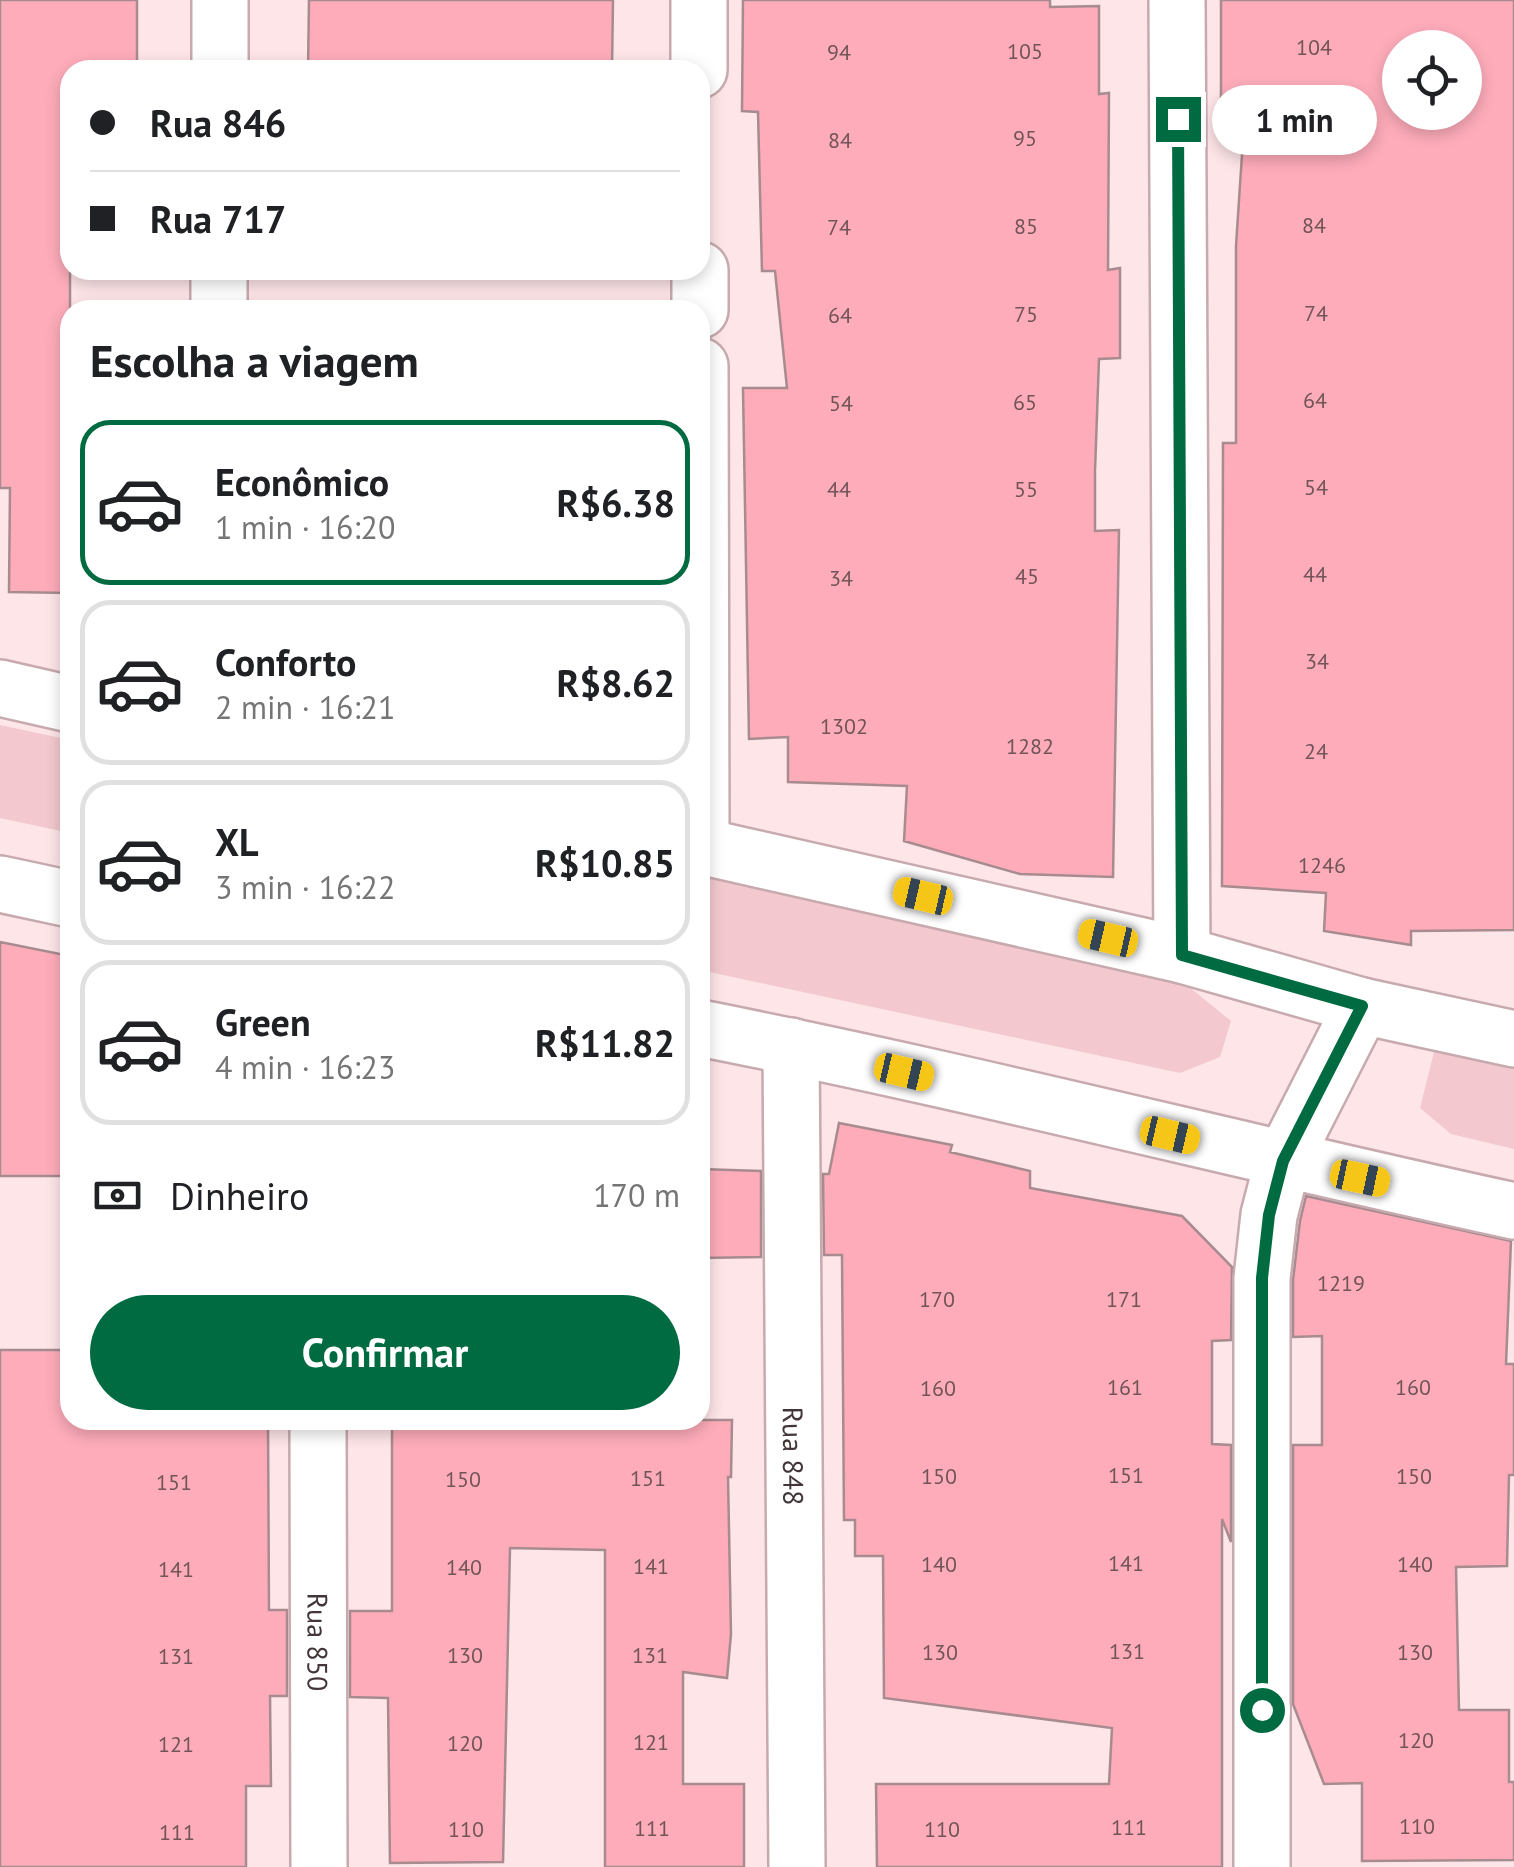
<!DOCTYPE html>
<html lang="pt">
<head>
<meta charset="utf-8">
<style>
  body { margin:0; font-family:"PT Sans",sans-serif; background:#f2f2f2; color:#202124; height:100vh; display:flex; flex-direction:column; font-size:38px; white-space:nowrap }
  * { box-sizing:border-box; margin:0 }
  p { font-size:32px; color:#757577 }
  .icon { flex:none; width:55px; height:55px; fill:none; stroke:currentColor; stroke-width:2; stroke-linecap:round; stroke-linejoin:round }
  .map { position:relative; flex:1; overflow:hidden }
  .details { position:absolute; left:60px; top:300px; width:650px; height:1130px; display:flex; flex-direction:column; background:#fff; border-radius:30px; box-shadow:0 5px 15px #0003 }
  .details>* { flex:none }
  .top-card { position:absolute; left:60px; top:60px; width:650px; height:220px; border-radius:30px; box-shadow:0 5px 15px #0003; display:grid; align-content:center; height:220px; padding:0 30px; background:#fff }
  .buttons { position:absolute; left:1382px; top:30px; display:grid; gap:20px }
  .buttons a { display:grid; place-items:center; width:100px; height:100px; border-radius:50%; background:#fff; box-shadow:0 5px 15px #0003; font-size:50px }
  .end { position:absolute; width:45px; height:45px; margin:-22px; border:12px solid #006a41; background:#fff; box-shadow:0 0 0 5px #fff }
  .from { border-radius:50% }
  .bubble { position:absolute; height:70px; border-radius:35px; background:#fff; box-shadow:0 5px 15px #0003; font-size:32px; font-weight:800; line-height:70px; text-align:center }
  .car { position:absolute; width:30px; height:60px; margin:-30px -15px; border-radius:12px; box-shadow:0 0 8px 2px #0007; background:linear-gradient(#f5c518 24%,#345 0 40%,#f5c518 0 76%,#345 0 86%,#f5c518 0) }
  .top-card b { display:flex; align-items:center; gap:35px; height:95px; font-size:38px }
  .top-card b+b { border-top:2px solid #e0e0e0 }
  .top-card i { width:25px; height:25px; background:#202124 }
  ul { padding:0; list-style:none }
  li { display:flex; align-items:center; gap:30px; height:165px; margin:0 20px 15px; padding:0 10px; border:5px solid #e0e0e0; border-radius:30px }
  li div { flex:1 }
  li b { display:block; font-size:38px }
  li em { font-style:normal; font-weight:800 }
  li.active { border-color:#006a41 }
  li>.icon { width:90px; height:90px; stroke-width:1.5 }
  h2 { padding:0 30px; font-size:45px; line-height:120px }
  .pay { display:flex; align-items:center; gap:25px; height:110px; padding:0 30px; font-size:38px }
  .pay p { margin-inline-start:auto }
  .button { display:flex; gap:20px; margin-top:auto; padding:20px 30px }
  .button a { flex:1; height:115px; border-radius:60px; background:#006a41; color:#fff; font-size:40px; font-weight:800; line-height:115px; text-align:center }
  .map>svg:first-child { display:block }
  .green { fill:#f3c9cf }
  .building { fill:#feacba; stroke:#a78b8f; stroke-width:2.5; fill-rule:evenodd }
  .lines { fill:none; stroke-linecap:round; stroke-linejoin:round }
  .minor-casing { stroke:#c7aaae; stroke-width:60 }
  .minor { stroke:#fff; stroke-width:55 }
  .route { stroke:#006a41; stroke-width:12 }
  .labels { text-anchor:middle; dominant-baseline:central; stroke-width:8; stroke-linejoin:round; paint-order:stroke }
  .number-label { font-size:22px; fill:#715458 }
  .street-label { font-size:28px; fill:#423638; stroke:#fee5e8 }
</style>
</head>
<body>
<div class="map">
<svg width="1514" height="1867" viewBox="0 0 1514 1867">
  <rect width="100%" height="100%" fill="#fee5e8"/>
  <path class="green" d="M0,725L70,740V833L0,818Z
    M700,875L1183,982L1231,1021L1220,1057L1180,1073L700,970Z
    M1471,1044L1514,1055V1149L1451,1134L1420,1108L1434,1052Z"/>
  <path class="building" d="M0,0H137V70H70V593L9,592L10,488H0Z
    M309,0H613L612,70H308Z
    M743,0H1050V7L1099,6V94L1109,93L1108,270L1120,268V358L1099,359L1095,471V531L1119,530L1113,877L1020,874L904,841L907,786L788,782V737L749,739L743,388H787L775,271H762L758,112L742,111Z
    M1221,0H1514V930L1411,931V945L1324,931L1326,893L1222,886L1223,443H1236V246L1244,124L1221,123ZM1400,48H1465V112H1400Z
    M0,942L70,956V1142H65L66,1176H0Z
    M839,1123L952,1145L950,1152L1030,1171V1188L1182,1216L1232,1267L1231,1340L1212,1341V1444L1231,1445V1542L1222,1519V1867H877L876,1784H1109L1112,1728L884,1698L883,1556H855V1520H844L842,1255H824L823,1174H829Z
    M700,1169L761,1171V1257L700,1258Z
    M1306,1196L1511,1241L1506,1364H1514V1475H1509L1507,1566L1456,1567L1459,1710H1509V1782H1514V1860L1362,1861V1783L1324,1784L1293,1704V1445H1322V1336L1293,1337V1280L1300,1221Z
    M0,1350H70V1420H268L269,1610H287V1696H270L271,1786H246V1867H0Z
    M392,1420H732L731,1477H728L731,1634L727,1678L683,1672V1784H744V1867H605V1550L510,1548L503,1862L390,1863L388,1698L350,1697V1611H392Z"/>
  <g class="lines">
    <g class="minor-casing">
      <g id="minor">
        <path d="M699,0V70"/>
        <path d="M1177,0L1182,955"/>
        <path d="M220,70V0"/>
        <path d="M700,270V310"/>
        <path d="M219,310V270"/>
        <path d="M700,366L701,846"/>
        <path d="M0,688L70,704"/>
        <path d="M700,846L1182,955L1362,1006L1514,1039"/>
        <path d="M0,884L70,899"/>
        <path d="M700,1028C973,1082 1242,1152 1514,1211"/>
        <path id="s1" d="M791,1046L797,1867"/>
        <path id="s2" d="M318,1420L319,1867"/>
        <path d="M1262,1867V1278L1269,1215L1283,1161L1362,1006"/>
      </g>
    </g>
    <use href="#minor" class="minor"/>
  </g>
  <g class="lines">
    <path class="route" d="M1178,119L1182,955L1362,1006L1283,1161L1269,1215L1262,1278V1710"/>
  </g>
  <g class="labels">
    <g class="number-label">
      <text x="1314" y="47">104</text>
      <text x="1025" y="51">105</text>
      <text x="839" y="52">94</text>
      <text x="1025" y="138">95</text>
      <text x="840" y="140">84</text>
      <text x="1314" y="225">84</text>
      <text x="1026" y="226">85</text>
      <text x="839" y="227">74</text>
      <text x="1316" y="313">74</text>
      <text x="1026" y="314">75</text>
      <text x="840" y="315">64</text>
      <text x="1315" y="400">64</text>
      <text x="1025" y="402">65</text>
      <text x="841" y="403">54</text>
      <text x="1316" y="487">54</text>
      <text x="839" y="489">44</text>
      <text x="1026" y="489">55</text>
      <text x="1315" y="574">44</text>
      <text x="1027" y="576">45</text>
      <text x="841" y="578">34</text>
      <text x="1317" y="661">34</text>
      <text x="844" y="726">1302</text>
      <text x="1030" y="746">1282</text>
      <text x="1316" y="751">24</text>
      <text x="1322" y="865">1246</text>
      <text x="1341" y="1283">1219</text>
      <text x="937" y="1299">170</text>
      <text x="1124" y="1299">171</text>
      <text x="1125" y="1387">161</text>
      <text x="1413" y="1387">160</text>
      <text x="938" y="1388">160</text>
      <text x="1126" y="1475">151</text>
      <text x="939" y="1476">150</text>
      <text x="1414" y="1476">150</text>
      <text x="648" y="1478">151</text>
      <text x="463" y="1479">150</text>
      <text x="174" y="1482">151</text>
      <text x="1126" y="1563">141</text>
      <text x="939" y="1564">140</text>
      <text x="1415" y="1564">140</text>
      <text x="651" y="1566">141</text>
      <text x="464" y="1567">140</text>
      <text x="176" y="1569">141</text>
      <text x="1127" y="1651">131</text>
      <text x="940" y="1652">130</text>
      <text x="1415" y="1652">130</text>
      <text x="465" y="1655">130</text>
      <text x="650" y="1655">131</text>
      <text x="176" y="1656">131</text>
      <text x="1416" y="1740">120</text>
      <text x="651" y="1742">121</text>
      <text x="465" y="1743">120</text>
      <text x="176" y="1744">121</text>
      <text x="1417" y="1826">110</text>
      <text x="1129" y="1827">111</text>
      <text x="652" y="1828">111</text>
      <text x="466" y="1829">110</text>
      <text x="942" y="1829">110</text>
      <text x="177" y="1832">111</text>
    </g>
    <g class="street-label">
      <text stroke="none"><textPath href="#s1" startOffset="410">Rua 848</textPath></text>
      <text stroke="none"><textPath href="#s2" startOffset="222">Rua 850</textPath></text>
    </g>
  </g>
</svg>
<div class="buttons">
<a><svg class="icon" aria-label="locate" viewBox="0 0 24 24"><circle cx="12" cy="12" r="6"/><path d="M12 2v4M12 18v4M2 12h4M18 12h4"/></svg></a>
</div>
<i class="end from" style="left:1262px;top:1710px"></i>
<i class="end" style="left:1178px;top:119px"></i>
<div class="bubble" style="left:1212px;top:85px;width:165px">1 min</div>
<i class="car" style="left:923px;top:896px;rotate:283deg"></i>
<i class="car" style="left:1108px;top:938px;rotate:283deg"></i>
<i class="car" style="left:904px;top:1072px;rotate:103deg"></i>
<i class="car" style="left:1170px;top:1135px;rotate:103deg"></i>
<i class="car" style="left:1360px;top:1178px;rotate:102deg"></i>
<div class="top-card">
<b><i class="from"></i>Rua 846</b>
<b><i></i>Rua 717</b>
</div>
<section class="details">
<h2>Escolha a viagem</h2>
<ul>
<li class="active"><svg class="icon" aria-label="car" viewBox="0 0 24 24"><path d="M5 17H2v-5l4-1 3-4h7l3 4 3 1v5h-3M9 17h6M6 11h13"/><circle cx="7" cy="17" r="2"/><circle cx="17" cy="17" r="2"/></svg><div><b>Econômico</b><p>1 min · 16:20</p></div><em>R$6.38</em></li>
<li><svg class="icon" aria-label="car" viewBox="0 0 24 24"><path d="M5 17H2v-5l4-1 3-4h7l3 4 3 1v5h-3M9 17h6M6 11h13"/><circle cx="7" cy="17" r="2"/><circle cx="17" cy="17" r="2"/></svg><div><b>Conforto</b><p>2 min · 16:21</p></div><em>R$8.62</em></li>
<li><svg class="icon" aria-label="car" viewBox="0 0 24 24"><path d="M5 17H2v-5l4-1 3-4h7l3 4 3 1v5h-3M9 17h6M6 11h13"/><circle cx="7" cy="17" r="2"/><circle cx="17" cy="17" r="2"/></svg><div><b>XL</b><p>3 min · 16:22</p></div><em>R$10.85</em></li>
<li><svg class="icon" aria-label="car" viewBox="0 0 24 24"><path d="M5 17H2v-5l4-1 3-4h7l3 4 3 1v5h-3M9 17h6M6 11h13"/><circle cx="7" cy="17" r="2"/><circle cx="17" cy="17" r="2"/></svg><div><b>Green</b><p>4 min · 16:23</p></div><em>R$11.82</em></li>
</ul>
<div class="pay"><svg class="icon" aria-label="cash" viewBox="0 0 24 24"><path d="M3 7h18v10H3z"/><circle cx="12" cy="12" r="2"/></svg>Dinheiro<p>170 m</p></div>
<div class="button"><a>Confirmar</a></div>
</section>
</div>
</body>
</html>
